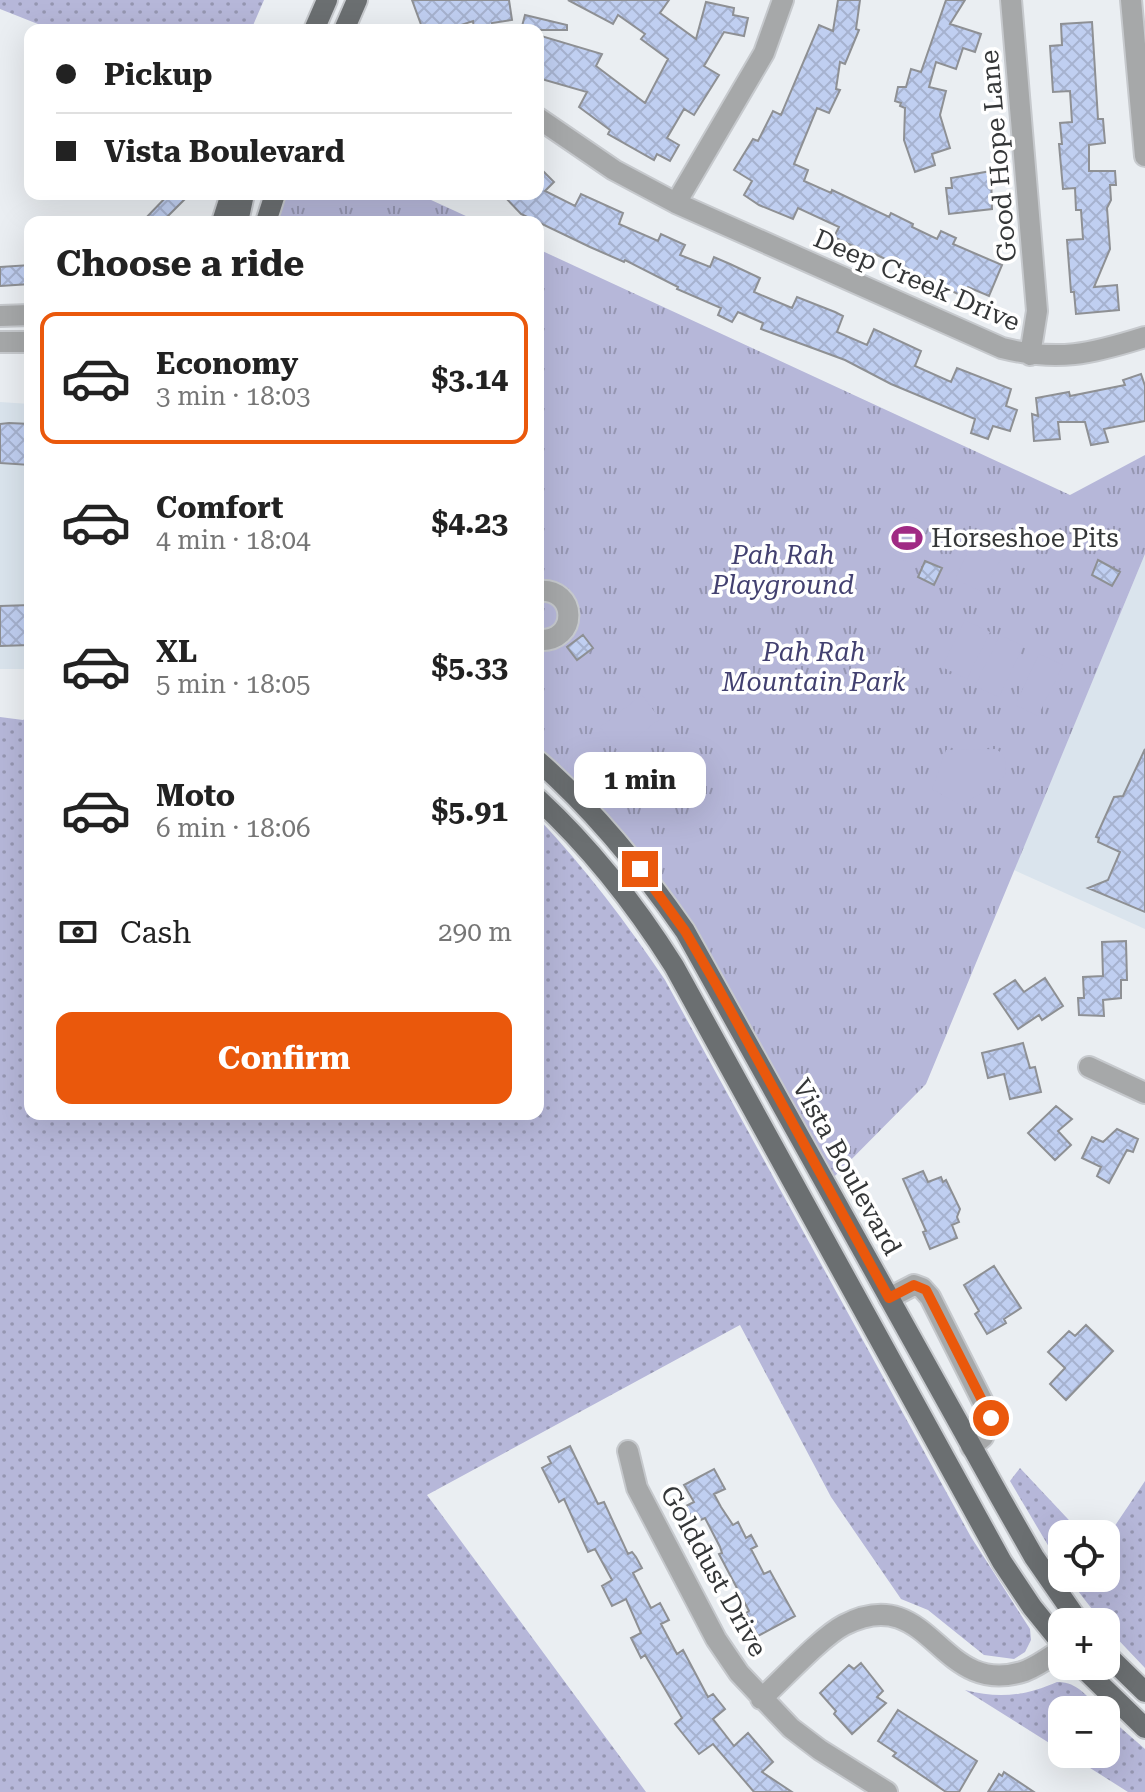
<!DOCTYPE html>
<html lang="en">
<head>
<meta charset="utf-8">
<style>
  body { margin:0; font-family:"Roboto Serif",serif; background:#f2f2f2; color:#222; height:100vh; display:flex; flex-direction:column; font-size:30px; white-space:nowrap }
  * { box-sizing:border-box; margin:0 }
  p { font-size:26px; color:#767676 }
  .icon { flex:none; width:44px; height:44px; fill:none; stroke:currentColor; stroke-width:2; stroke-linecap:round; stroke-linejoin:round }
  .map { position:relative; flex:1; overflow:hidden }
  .panel { position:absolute; left:24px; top:216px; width:520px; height:904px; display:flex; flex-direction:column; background:#fff; border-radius:16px; box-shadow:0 8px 32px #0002 }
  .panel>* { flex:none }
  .top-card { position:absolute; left:24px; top:24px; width:520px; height:176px; border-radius:16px; box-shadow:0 8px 32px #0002; display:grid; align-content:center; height:176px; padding:0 32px; background:#fff }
  .buttons { position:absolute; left:1048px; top:1520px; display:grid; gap:16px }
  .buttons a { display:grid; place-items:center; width:72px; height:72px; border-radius:16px; background:#fff; box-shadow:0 8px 32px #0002; font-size:40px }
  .end { position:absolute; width:36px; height:36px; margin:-18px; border:10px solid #ea580c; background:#fff; box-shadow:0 0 0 4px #fff }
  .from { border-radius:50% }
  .bubble { position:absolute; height:56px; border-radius:16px; background:#fff; box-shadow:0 8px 32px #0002; font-size:26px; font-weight:700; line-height:56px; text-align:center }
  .top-card b { display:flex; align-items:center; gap:28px; height:76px; font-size:30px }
  .top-card b+b { border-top:2px solid #e0e0e0 }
  .top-card i { width:20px; height:20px; background:#222 }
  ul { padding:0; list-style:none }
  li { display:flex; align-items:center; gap:24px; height:132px; margin:0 16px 12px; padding:0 16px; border:4px solid transparent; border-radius:16px }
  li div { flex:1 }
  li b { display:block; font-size:30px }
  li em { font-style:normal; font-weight:700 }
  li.on { border-color:#ea580c }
  li>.icon { width:72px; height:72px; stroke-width:1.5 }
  h2 { padding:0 32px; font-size:36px; line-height:96px }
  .pay { display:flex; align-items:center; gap:20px; height:88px; padding:0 32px; font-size:30px }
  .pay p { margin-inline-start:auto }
  .primary-button { display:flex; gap:16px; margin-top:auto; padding:16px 32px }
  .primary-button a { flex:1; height:92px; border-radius:16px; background:#ea580c; color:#fff; font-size:32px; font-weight:700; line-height:92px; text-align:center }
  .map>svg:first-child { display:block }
  .built { fill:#dae4ed }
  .grass { fill:url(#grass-dots) }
  .park { fill:url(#park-tufts) }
  .pitch { fill:#b6b7d9 }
  .building { fill:url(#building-cross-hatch); stroke:#8e9094; stroke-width:2 }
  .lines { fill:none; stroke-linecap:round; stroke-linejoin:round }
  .minor-casing { stroke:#c6c9cd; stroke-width:24 }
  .major-casing { stroke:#c6c9cd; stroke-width:24 }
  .minor { stroke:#a6a8a9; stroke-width:20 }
  .major { stroke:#6b6f71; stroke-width:20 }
  .route { stroke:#ea580c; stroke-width:10 }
  .labels { text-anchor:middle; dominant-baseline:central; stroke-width:7; stroke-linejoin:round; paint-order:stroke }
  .street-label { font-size:26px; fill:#353738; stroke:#fff }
  .poi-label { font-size:26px; fill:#353738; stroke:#fff; text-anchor:start }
  .park-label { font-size:26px; font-style:italic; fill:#424070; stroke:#fff }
</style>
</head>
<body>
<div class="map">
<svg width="1145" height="1792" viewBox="0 0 1145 1792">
  <defs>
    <pattern id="grass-dots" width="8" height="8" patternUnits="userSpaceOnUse" patternTransform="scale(2)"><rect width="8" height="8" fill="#b6b7d9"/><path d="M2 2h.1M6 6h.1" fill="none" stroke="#9596b1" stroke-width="1.8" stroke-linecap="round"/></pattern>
    <pattern id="park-tufts" width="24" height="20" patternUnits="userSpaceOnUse" patternTransform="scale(2)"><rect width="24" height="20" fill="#b6b7d9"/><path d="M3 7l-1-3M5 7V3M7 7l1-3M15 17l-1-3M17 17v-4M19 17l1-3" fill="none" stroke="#9596b1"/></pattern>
    <pattern id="building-cross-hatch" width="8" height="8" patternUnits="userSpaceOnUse" patternTransform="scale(2)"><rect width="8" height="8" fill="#c0cff1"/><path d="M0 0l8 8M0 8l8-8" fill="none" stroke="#a6b2cf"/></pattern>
  </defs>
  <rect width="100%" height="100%" fill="#eaeef2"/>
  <path class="built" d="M0,402L30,404V669H0Z
    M1145,554V929L1014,870Z"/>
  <path class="grass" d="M0,0H264L251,30H53L0,9Z
    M30,715V1114H538V818C586,869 626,922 665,980L971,1537L1030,1629L1031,1640L1025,1652L1014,1659L984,1655L928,1610L901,1599L831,1497L740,1325L427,1495L646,1792H0V717L23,720Z
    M1020,1468L1082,1534H1062V1569L1010,1481Z
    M1145,1481V1668L1108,1629L1106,1622H1102L1068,1578H1106V1539Z
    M1057,1682C1076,1681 1088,1697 1101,1710H1062V1751L965,1690C999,1699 1025,1696 1057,1682Z
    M1106,1715L1145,1749V1792H1128L1068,1754H1106Z"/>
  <path class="park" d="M272,194H418L479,222H264Z
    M538,249L1070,495L1145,455V554L926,1084L828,1183L707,966L538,757Z"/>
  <path class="pitch" d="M904,513L929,525L910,563L885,551Z
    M978,530L1008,544L984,593L955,579Z
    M965,620L990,632L967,679L942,667Z
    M1000,635L1023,646L999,697L975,686Z
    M1039,654L1063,665L1038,716L1015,705Z
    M642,695L660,719L618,751L600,727Z
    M996,749C1007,756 1007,764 1005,776L962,806L932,789L946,750Z"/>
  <path class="building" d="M412,0H509L512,20L492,23L493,30H474L473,21L446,30H423Z
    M568,0H669L660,13L696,39L706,2L734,8L733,15L748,18L744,36L724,32L704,66L719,75L694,115L684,109L667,138L679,145L670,161L657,154L654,160L608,134L610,130L579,107L587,92L538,78V35L602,54L596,66L645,103L668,59L641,39L645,34L618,15L613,24Z
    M838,0H860L856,29L859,30L845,64L840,62L836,89L840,90L829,113L817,108L794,164L808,170L804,181L831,193L832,190L889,217L891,213L913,224L912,227L937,239L941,231L956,238L953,244L1002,265L989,296L968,287L964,297L875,254L874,256L834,237L839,227L798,208L793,219L759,205L744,195L752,181L734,170L753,139L758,141L773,111L781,115L819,25L833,31Z
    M946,0H965L950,24L981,34L975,52L963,48L956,69L936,62L929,87L946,91L940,115L950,148L932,154L935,165L915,172L904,140L905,108L900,106L901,103L895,101L898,87H906L911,69L921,72Z
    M525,15L567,25V30H521Z
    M1092,22L1098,119H1103L1105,143L1089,145V171H1115L1116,185H1110L1111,200L1107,208L1110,249L1094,287L1117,285L1119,310L1076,314L1074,292H1071L1067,240L1083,239L1081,210H1076L1075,188L1063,189L1059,144H1062L1060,123L1072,122L1070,91L1053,92L1050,46L1062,45L1061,24Z
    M538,166L554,182L545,191L575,206L581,194L623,213L619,224L658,241L661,234L685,245L680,255L710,267L714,257L730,264L760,278L754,292L792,308L797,297L835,312L843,316L837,332L867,345L874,329L921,351L915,366L951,382L957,368L1011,389L1006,406L1017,410L1010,431L993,426L988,439L971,433L975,419L891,384L845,360L761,329L763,323L738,312L732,322L718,315L721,308L677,289L678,287L625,260L624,262L590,247L521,214L502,194H538Z
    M991,171L992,209L949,214L946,188H952L951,178Z
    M169,194H190L162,222H142Z
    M30,265V284L0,286V267Z
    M1141,374L1145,386V421L1104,429L1108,442L1091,445L1085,422H1058L1060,439L1034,441L1032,414L1038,416L1036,398L1069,392L1070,396L1125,385L1123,380Z
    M9,423L30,424V465L0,463V424Z
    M1098,560L1120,572L1112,586L1092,575Z
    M925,561L942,568L934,585L918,577Z
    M30,605V645L0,646V606Z
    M583,635L593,648L577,660L567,647Z
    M1145,749V912L1088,888L1108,880L1120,852L1098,842L1099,838L1096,837L1114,797L1123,796Z
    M1126,941L1127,980H1121V998L1103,1000L1104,1016L1079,1015L1078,998H1084L1083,977L1103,976L1102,942Z
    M1045,978L1063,1006L1042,1020L1039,1015L1018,1029L994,994L1015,980L1024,992Z
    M1023,1043L1030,1068L1035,1067L1041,1092L1010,1099L1004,1074L988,1078L982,1053Z
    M1056,1106L1072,1119L1058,1131L1071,1145L1055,1160L1028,1133Z
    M1117,1129L1138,1139L1133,1152L1127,1150L1109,1183L1097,1176L1101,1167L1082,1158L1092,1137L1103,1142Z
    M923,1171L928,1182L941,1177L943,1182L946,1180L960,1209L957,1217L959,1222L952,1225L957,1238L930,1249L923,1232L926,1231L903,1179Z
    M994,1266L1021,1308L1004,1319L1006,1323L987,1334L975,1314L979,1311L964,1285Z
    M1086,1325L1113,1351L1066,1400L1050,1384L1065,1368L1048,1352L1069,1331L1075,1336Z
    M570,1446L598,1504L604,1502L628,1554L632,1552L636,1557L642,1568L633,1573L651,1608L660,1603L669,1620L661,1624L677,1654L683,1650L708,1697L713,1694L725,1709L713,1719L734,1746L748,1733L773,1762L762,1772L792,1792H754L713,1744L699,1754L675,1724L682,1718L645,1655L641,1658L631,1638L641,1633L626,1599L612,1606L602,1586L612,1580L595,1549L588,1552L564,1499L559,1502L542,1468L551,1463L548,1457Z
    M714,1469L725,1489L714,1494L721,1507L733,1525L738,1522L746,1538L751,1535L757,1546L751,1549L764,1574L770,1571L795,1616L758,1636L746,1613L749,1611L719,1554L722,1553L720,1547L705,1518L694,1523L686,1506L694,1502L684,1485Z
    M861,1663L883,1691L877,1697L886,1703L852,1734L834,1714L836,1711L820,1693L849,1665L854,1669Z
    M898,1710L977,1761L959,1792H946L893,1756L896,1753L878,1741Z
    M1004,1772L1034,1792H988L999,1774L1002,1776Z"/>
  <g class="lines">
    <g class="minor-casing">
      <path id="minor" d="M1011,0L1037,311L1030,355
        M1131,0L1145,156
        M538,118L614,170L676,203L1002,348C1058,362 1091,354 1145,337
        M676,203L764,53L783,0
        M0,316L30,315
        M0,342H30
        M538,591C578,587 579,643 538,640
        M1089,1067L1145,1093
        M889,1298L914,1285L922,1288L930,1297L991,1418L983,1437L971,1447
        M628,1451L637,1488L716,1639L739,1673L791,1728L820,1750L887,1792
        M761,1699C782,1680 821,1637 844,1625C932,1580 938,1700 1025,1671C1038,1666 1050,1657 1062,1649"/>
    </g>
    <g class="major-casing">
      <path id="major" d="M314,30L327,0
        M344,30L357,0
        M222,222L231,194
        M238,222L244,194
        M266,222L275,194
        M538,761C595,811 642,869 685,931L1001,1499L1034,1557L1079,1622
        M538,799C592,849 635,904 674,966L1002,1562L1032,1607L1062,1644
        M1106,1654L1145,1692
        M1081,1666L1145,1728"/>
    </g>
    <use href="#minor" class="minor"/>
    <use href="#major" class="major"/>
  </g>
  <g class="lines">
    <path class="route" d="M640,869L685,931L717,986L889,1298L914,1285L926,1290L991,1418"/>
  </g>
  <defs>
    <g id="stadium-bare" transform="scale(2.4)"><path d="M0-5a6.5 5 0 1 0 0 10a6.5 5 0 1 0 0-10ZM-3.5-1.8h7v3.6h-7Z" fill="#a02a84" stroke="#fff" stroke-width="2.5" paint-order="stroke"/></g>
  </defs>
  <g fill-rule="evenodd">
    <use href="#stadium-bare" x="907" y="538"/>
  </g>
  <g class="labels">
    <g class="street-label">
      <text transform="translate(998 156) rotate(-95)">Good Hope Lane</text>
      <text transform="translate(917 280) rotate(23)">Deep Creek Drive</text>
      <text transform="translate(847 1167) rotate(61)">Vista Boulevard</text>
      <text transform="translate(714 1571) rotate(61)">Golddust Drive</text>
    </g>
    <g class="poi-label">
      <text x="931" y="538">Horseshoe Pits</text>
    </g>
    <g class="park-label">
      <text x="783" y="555">Pah Rah<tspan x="783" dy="30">Playground</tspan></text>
      <text x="814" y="652">Pah Rah<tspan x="814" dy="30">Mountain Park</tspan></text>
    </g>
  </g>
</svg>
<div class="buttons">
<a><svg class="icon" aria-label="locate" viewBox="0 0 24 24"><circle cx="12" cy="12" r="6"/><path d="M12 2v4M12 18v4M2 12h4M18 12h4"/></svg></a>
<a>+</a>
<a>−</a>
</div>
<i class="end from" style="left:991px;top:1418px"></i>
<i class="end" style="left:640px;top:869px"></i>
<div class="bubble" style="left:574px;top:752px;width:132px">1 min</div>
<div class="top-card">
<b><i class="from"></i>Pickup</b>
<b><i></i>Vista Boulevard</b>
</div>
<section class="panel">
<h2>Choose a ride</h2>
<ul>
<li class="on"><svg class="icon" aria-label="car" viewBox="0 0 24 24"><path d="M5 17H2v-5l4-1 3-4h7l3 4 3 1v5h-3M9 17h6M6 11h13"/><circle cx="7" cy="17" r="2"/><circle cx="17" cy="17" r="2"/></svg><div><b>Economy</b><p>3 min · 18:03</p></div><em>$3.14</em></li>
<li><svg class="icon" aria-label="car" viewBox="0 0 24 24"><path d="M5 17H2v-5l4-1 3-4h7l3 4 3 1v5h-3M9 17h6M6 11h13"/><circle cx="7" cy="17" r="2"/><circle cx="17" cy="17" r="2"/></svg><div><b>Comfort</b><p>4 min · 18:04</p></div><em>$4.23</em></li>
<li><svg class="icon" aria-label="car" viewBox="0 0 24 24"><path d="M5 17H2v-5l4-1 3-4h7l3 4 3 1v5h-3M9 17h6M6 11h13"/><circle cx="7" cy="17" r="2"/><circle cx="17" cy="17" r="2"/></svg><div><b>XL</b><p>5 min · 18:05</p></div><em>$5.33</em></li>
<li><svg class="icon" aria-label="car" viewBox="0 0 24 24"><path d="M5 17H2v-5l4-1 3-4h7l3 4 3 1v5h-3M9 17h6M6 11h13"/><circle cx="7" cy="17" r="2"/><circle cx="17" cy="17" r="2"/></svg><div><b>Moto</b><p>6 min · 18:06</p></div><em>$5.91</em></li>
</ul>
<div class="pay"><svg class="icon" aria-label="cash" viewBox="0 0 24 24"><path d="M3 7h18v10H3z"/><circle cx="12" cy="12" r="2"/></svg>Cash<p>290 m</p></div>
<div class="primary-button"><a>Confirm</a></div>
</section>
</div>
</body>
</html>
